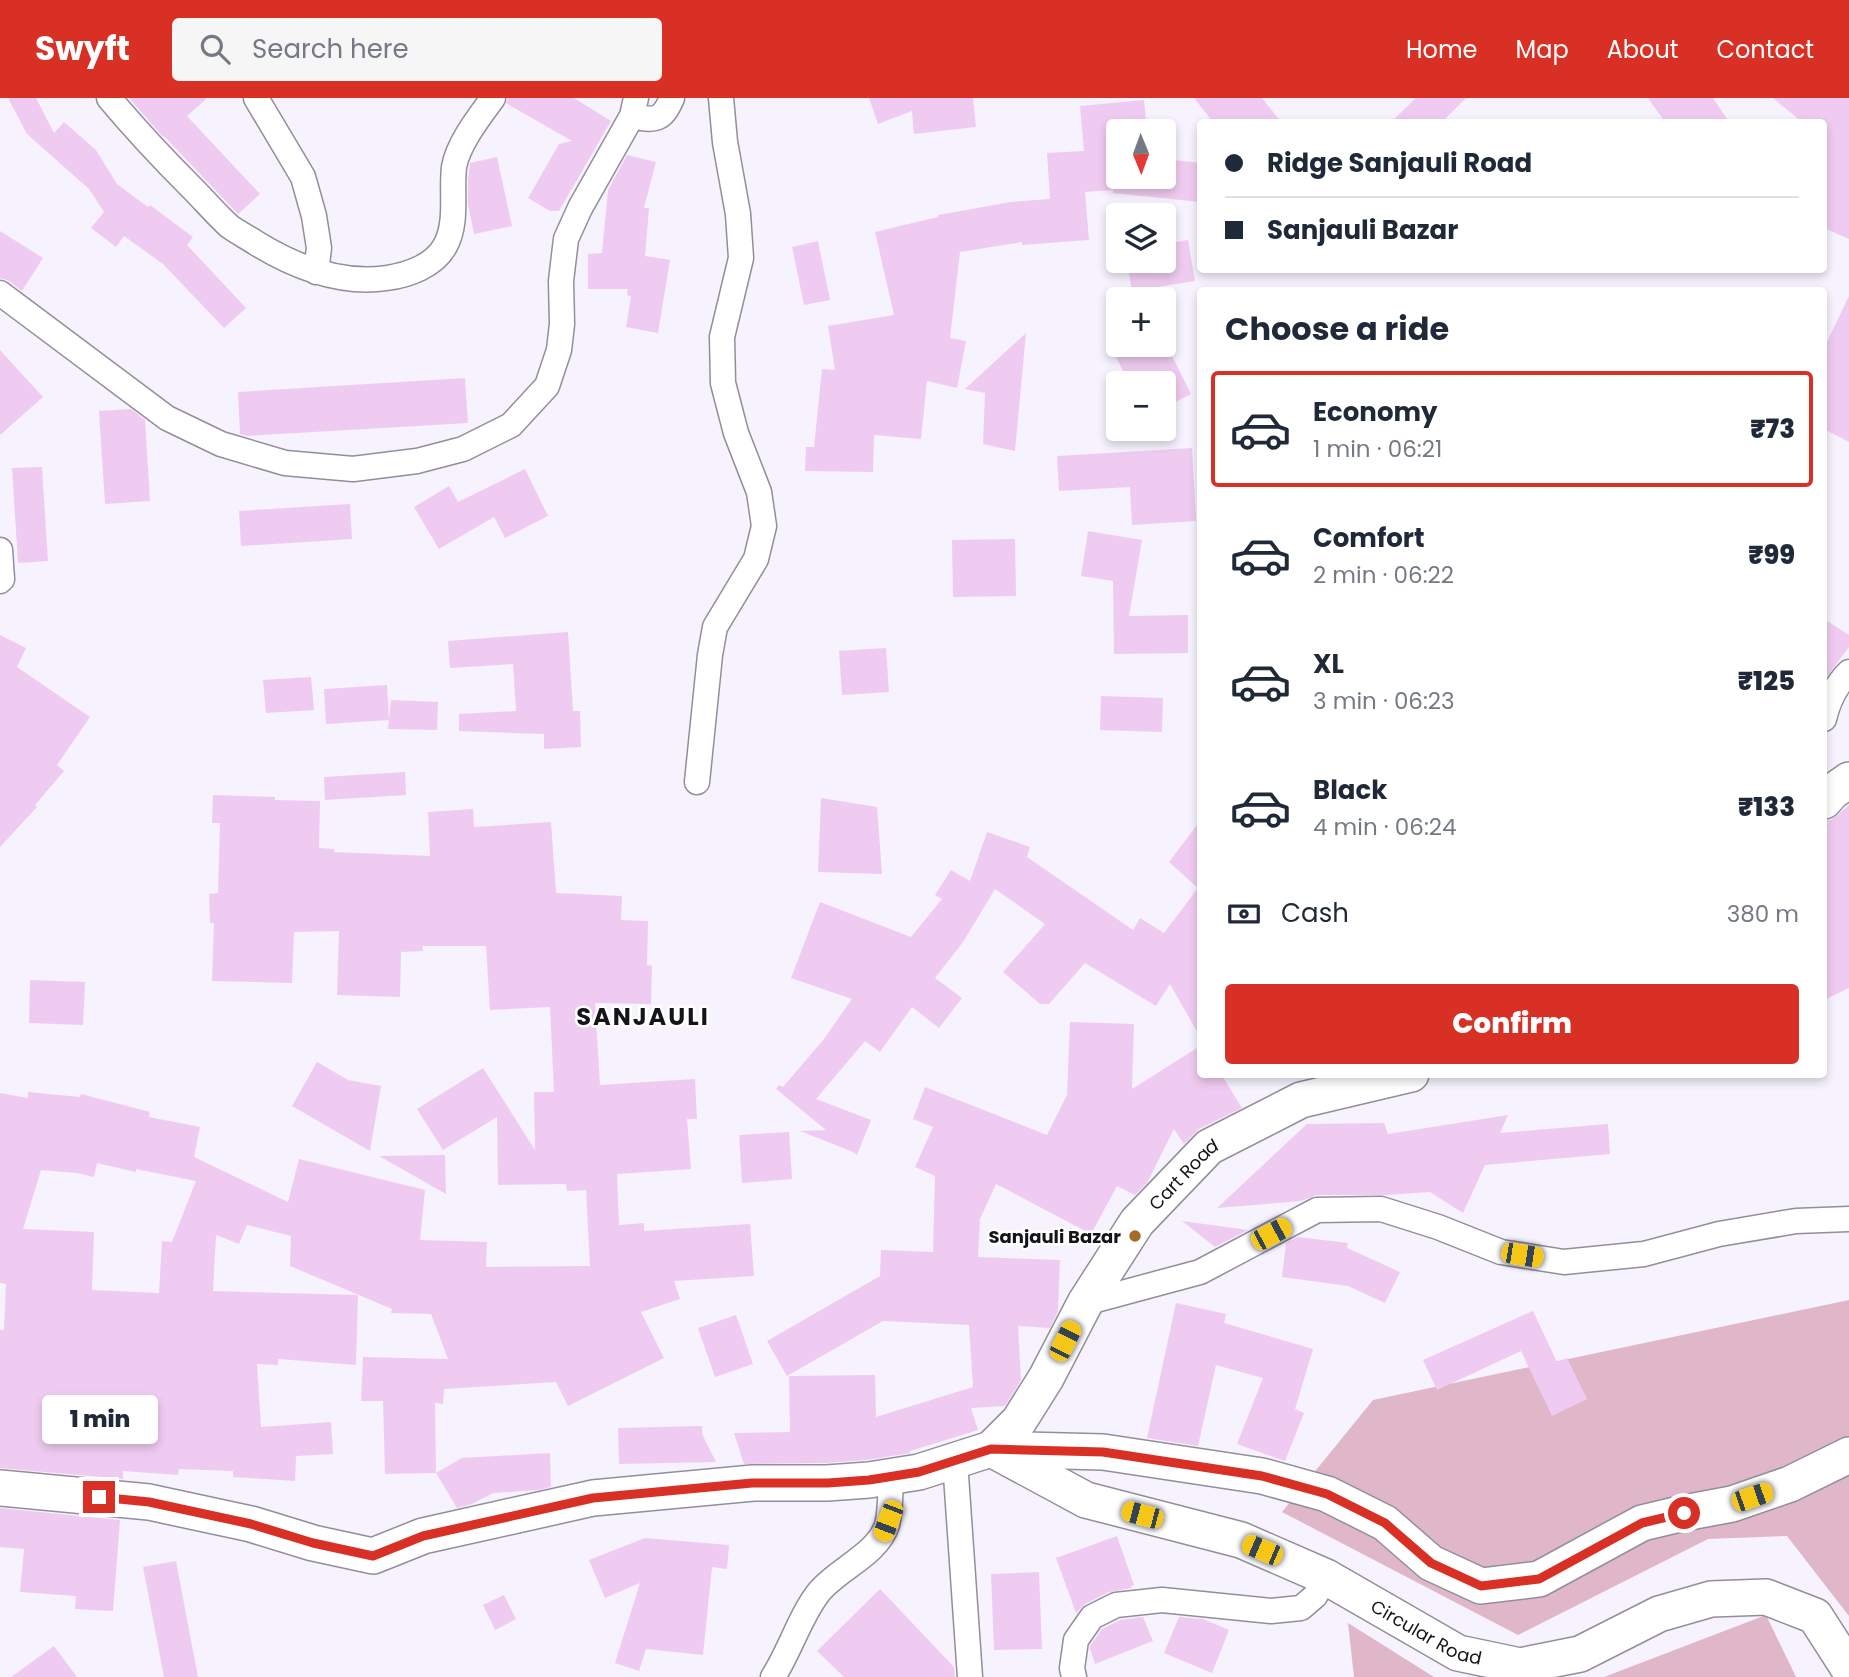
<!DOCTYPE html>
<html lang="en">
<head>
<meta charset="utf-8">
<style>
  body { margin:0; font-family:Poppins,sans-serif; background:#f6f6f7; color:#1f2937; height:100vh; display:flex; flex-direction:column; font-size:26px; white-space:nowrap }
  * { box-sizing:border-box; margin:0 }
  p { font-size:23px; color:#747a83 }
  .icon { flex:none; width:38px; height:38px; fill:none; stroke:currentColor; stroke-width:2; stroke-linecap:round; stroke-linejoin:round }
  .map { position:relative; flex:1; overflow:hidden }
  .drawer { position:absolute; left:1197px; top:189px; width:630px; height:791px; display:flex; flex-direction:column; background:#fff; border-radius:7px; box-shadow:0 4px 10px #0003 }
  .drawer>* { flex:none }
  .hud { position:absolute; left:1197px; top:21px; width:630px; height:154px; border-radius:7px; box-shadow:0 4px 10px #0003; display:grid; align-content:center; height:154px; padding:0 28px; background:#fff }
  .needle { width:46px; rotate:179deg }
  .controls { position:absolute; left:1106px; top:21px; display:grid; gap:14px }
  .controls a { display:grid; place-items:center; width:70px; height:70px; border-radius:7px; background:#fff; box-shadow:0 4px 10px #0003; font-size:35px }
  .end { position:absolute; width:32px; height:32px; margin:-16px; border:9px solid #d93025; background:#fff; box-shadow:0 0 0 4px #fff }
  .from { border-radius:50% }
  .bubble { position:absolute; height:49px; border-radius:7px; background:#fff; box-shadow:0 4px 10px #0003; font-size:23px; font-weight:800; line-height:49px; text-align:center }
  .car { position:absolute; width:21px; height:42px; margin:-21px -10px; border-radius:9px; box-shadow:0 0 5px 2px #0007; background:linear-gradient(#f5c518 24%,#345 0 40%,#f5c518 0 76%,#345 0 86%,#f5c518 0) }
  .hud b { display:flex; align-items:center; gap:24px; height:66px; font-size:26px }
  .hud b+b { border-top:2px solid #e0e1e3 }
  .hud i { width:18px; height:18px; background:#1f2937 }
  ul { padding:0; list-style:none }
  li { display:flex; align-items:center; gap:21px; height:116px; margin:0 14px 10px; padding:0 14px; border:4px solid transparent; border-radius:7px }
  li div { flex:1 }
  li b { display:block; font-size:26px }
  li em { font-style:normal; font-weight:800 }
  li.selected { border-color:#d93025 }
  li>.icon { width:63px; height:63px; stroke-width:1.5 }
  h2 { padding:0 28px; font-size:32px; line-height:84px }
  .pay { display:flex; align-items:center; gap:18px; height:77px; padding:0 28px; font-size:26px }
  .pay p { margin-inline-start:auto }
  .primary-button { display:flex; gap:14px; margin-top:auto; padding:14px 28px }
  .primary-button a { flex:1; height:80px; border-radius:7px; background:#d93025; color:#fff; font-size:28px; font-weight:800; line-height:80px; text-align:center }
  header { display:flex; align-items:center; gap:42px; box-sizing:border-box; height:98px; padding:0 35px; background:#d93025; color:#fff }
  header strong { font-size:33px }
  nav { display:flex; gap:38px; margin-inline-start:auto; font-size:24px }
  .search { width:490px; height:63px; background:#f6f6f7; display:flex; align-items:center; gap:18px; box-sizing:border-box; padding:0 24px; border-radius:7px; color:#747a83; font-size:26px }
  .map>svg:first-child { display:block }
  .green { fill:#e0b7c8 }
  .building { fill:#f0cbf1; fill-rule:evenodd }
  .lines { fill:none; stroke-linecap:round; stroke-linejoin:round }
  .street-casing { stroke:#928e9b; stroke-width:27 }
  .secondary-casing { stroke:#928e9b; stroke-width:38 }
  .street { stroke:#fff; stroke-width:24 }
  .secondary { stroke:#fff; stroke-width:35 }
  .route { stroke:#d93025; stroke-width:9 }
  .poi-dot { fill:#a46c28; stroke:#fff; stroke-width:2.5 }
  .labels { text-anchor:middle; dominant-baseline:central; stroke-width:5; stroke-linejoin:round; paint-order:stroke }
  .street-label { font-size:18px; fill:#151418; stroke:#fff }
  .poi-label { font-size:18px; font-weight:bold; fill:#151418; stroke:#fff; text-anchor:end }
  .district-label { font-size:24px; font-weight:bold; letter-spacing:2px; fill:#151418; stroke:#fff }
</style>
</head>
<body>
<header>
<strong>Swyft</strong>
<div class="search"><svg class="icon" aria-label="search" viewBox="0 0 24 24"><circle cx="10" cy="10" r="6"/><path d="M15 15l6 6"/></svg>Search here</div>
<nav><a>Home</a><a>Map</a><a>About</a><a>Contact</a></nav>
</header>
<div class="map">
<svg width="1849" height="1579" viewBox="0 0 1849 1579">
  <rect width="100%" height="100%" fill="#f6f2fe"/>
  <path class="green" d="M1849,1202V1518L1787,1438L1708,1441L1518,1537L1282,1414L1373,1302Z
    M1766,1517L1796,1579H1604Z
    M1348,1525L1434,1579H1354Z"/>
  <path class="building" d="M8,0H36L54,35L64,24L96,52L117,86L148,109L150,107L193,139L187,147L246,210L224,230L163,166L124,138L116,149L91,130L104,114L89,91L27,36Z
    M129,0H207L187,18L260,96L238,116L164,38L163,39Z
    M508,0H574L611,23L559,113H550L528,100L559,46L572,43L506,5Z
    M869,0H973L976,29L914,36L912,13L878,26Z
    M1194,0H1262L1281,24H1213Z
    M1416,0H1466L1442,24H1391Z
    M1648,0H1713L1729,24H1665Z
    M1773,0H1849V141L1824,130V24H1802Z
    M1144,2L1147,33H1118V79H1164V61L1200,65V104L1113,95V92L1085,94L1089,142L1022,147V144L960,154L950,240L966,243L957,290L927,283L921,341L874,337L873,374L805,373L806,349H814L822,271L835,272L828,228L894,217L875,134L938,119V117L1011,104L1050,101L1047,55L1084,53L1080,8Z
    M627,57L656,64L644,110H649L645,158L670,162L658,235L626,229L631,198L627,197L628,191H588V156L602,155L608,92Z
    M497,59L512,128L474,136L468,106V80L470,65Z
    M0,133L43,160L22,193L9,183L0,180Z
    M1188,142L1195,183L1132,193L1127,163H1164V146Z
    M818,143L830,202L804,207L792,149Z
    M1849,198V344L1824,331V250Z
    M1026,235L1015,353L983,346L985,295L965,291Z
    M1164,242L1191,296L1164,310V285H1129L1114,255L1131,247H1164Z
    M0,252L43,299L0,337Z
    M465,280L468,325L247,338L240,336L238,294Z
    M131,311L145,322L150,403L105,406L99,313Z
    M1192,350L1196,423L1132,427L1130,389L1059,393L1057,358Z
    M42,369L48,463L18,465L12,370Z
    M525,371L548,418L505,440L494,419L439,451L414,409L449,388L458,404Z
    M350,406L352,441L241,448L239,413Z
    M1088,433L1142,442L1129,518L1188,517V555L1114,556L1113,483L1081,478Z
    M1015,441L1016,498L953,499L952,442Z
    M1824,521L1849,537V549L1824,583Z
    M568,534L573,613H580L581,649L544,651V636L459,633V616L516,613L513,566L450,570L448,543Z
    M0,537L26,550L17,569L90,619L57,667L64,673L35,707L37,709L0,749Z
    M886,550L889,594L842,597L839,553Z
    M311,579L314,612L266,615L263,582Z
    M387,587L389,622L326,626L324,591Z
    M1101,598L1163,600L1162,634L1100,632Z
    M391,602L438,604L437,632L388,631Z
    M405,674L406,697L325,702L324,679Z
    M213,697L275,699V702L320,703L319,750L334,751V754L430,758L428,714L473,711L474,729L551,724L556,795L622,798L621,822L648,823L647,867L652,868L651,906L595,905L600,987L695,981L697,1021H687L691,1071L617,1076L619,1127L644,1125V1133L750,1126L754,1178L674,1183L680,1201L641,1214L664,1260L568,1308L556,1284L444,1291L443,1306L435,1305L436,1375L385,1376L383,1303H361L363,1259L448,1261L431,1216L391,1215L392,1211L290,1168L291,1138L247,1127L239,1146L216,1137L213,1193L358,1197L356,1267L278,1261V1267L257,1266L261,1329L331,1324L333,1356L296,1358L295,1383L233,1379V1373L179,1371L178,1377L123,1373V1381L0,1370V1232H4L6,1186L0,1185V995L28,1000V994L80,999L81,996L150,1014L149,1019L200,1029L194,1059L288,1104L299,1061L425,1092L420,1142L487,1144L486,1169L590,1168L586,1092L567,1093L566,1086L498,1087L497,1019L443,1052L417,1011L483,970L535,1052L534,994H554L550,909L490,912L486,848H422L423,853L401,854L400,899L337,897L339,833L294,834L292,885L212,883L214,825H210L209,796L218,795L220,725H212ZM97,1065L136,1074V1071L196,1083L172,1144L162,1143L159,1195L92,1192L94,1134L23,1131L41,1072L77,1075L94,1079Z
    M821,700L877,709L882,776L818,774Z
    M1849,707V890L1824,902V723L1831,722Z
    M1200,723V939L1170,886L1156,908L1085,865L1049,906H1040L1003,874L1045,826L995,791L963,844L935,880L962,900L939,930L912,909L880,954L865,943L816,1001L871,1022L857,1057L853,1054L800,1033L826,1032L776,991L779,987L783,989L824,941L852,901L791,880L820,804L911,839L942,801L935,797L951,772L970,783L987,734L1030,749L1027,759L1133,832L1140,820L1164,835L1198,790L1169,764Z
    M30,882L85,884L83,927L29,925Z
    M1070,924L1134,926L1132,991L1200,948V976H1221L1242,1010L1199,1031L1184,1046L1174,1031L1147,1085L1135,1097L1117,1088L1091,1136L996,1086L980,1121L978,1159L1060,1162L1058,1213L1050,1230L1018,1228L1021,1282L1005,1308L971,1310L978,1332L910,1353V1355L867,1362L826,1365L744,1366L734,1335L790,1334L789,1278L875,1277L876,1319L973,1289L969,1227L883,1223L787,1278L767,1243L880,1178L881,1152L933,1154L935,1078L915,1069L933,1029L913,1021L925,989L1047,1037L1067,997Z
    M317,964L348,982L381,988L370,1053L292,1008Z
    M1508,1017L1500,1035L1608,1026L1610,1056L1485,1067L1463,1115L1430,1094L1386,1097H1317L1301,1103L1217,1110L1307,1026L1384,1025L1388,1036Z
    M789,1034L792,1081L742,1085L739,1037Z
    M445,1057L446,1096L379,1058Z
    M1182,1123L1248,1132L1215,1149Z
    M1298,1139L1348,1145L1347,1150L1400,1174L1385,1205L1348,1188L1282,1179L1286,1145Z
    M1176,1205L1226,1216L1224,1225L1313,1251L1295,1311L1304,1315L1285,1363L1237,1346L1263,1280L1216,1267L1198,1348L1147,1340Z
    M1533,1213L1557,1264L1567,1260L1587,1301L1552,1318L1521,1253L1437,1292L1423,1262Z
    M736,1217L753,1266L715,1279L698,1230Z
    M702,1328V1336L716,1364L619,1366L618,1330Z
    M550,1355L551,1389L538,1392L493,1395L472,1406L457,1410L436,1375L462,1360Z
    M0,1410L120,1422L113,1513L75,1511L76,1498L20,1494L24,1451L0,1449Z
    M1117,1438L1134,1487L1131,1488L1132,1490L1109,1494L1085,1506L1076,1515L1056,1460Z
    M645,1440L729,1447L727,1471L712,1469L703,1557L646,1551L639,1573L615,1565L640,1485L605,1500L589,1462Z
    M176,1463L198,1579H164L143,1469Z
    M1039,1474L1042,1551L994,1552L991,1476Z
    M880,1491L954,1569L955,1579H844L817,1553Z
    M504,1497L516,1521L495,1532L483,1507Z
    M1143,1519L1153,1543L1095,1566L1090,1551V1548L1102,1531L1120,1522Z
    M1179,1519L1203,1521L1229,1532L1212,1575L1164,1555Z
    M54,1548L77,1579H11Z"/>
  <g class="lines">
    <g class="street-casing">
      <path id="street" d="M109,0C135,31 163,61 192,90C204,102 216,116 229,128C237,134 247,139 256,145C295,169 340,187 387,180C408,177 434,168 445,148C458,125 451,95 454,69C458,46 479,19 493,0
        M256,0L303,79L314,118L319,150L316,174
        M632,18C655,23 662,23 672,0
        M0,195L167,320L221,346L285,365L353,371L417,363L463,351L511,327L547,288L559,252L562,226L561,183L566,141L580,110L632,18L636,0
        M0,452L2,481L0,483
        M1824,621C1828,604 1836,587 1849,574
        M697,684L710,557L715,529L756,461L764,428L759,394L736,335L723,285L722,239L741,160L738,116L725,44L721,0
        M1085,1205L1200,1174L1317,1112L1381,1111L1438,1129L1501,1154L1564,1164L1644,1156L1719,1136L1796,1123L1849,1121
        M955,1363L970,1579
        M773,1579C790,1553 800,1518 819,1494C839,1470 877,1457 887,1427C891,1412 890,1394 891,1378
        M1074,1579L1072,1570L1076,1542L1092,1519L1116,1507L1162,1502L1271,1513L1301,1510L1315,1498L1326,1479"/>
    </g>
    <g class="secondary-casing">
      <g id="secondary">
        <path d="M1824,703L1832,694L1849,682"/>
        <path id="s1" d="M991,1351L1019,1323L1046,1280L1085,1205L1137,1124L1209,1049L1301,1002L1411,976"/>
        <path id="s2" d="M997,1354L1086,1402L1241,1442L1326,1479L1458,1555L1520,1568L1580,1556L1659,1516L1711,1501L1766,1499L1815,1518L1849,1571"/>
        <path d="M0,1390L149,1404L251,1426L313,1445L373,1458L423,1438L593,1400L753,1385H827L869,1382L919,1374L991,1351L1103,1354L1262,1378L1327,1396L1385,1425L1431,1465L1481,1488L1539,1481L1642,1425L1684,1415L1732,1406L1790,1386L1849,1357"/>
      </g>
    </g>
    <use href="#street" class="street"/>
    <use href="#secondary" class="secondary"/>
  </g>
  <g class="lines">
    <path class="route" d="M99,1399L149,1404L251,1426L313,1445L373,1458L423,1438L593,1400L752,1385H828L869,1382L919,1374L991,1351L1103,1354L1262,1378L1327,1396L1385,1425L1431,1465L1481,1488L1539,1481L1642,1425L1684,1415"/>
  </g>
  <circle class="poi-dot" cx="1135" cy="1138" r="7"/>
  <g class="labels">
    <g class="street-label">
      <text stroke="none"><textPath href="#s1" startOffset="338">Cart Road</textPath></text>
      <text stroke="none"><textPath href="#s2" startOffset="469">Circular Road</textPath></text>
    </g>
    <g class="poi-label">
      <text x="1121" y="1138">Sanjauli Bazar</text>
    </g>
    <g class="district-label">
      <text x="643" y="918">SANJAULI</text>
    </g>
  </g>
</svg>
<div class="controls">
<a><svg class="needle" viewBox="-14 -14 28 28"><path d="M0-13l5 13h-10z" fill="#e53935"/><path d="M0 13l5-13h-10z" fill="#747a83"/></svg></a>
<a><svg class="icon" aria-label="layers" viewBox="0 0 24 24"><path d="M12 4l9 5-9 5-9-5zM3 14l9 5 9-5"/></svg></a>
<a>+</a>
<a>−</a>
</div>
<i class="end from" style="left:1684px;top:1415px"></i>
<i class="end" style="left:99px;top:1399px"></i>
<div class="bubble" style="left:42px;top:1297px;width:116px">1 min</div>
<i class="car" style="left:1271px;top:1136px;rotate:62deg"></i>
<i class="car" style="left:1522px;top:1157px;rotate:99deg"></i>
<i class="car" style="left:1065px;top:1243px;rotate:27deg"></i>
<i class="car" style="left:1752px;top:1399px;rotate:71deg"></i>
<i class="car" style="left:1142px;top:1417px;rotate:285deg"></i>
<i class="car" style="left:888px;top:1423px;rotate:201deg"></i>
<i class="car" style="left:1262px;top:1452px;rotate:293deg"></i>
<div class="hud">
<b><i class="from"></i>Ridge Sanjauli Road</b>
<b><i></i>Sanjauli Bazar</b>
</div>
<section class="drawer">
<h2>Choose a ride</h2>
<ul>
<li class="selected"><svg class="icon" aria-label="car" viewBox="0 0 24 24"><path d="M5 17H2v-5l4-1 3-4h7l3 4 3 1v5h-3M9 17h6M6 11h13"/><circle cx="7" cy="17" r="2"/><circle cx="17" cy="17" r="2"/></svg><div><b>Economy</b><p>1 min · 06:21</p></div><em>₹73</em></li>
<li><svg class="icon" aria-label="car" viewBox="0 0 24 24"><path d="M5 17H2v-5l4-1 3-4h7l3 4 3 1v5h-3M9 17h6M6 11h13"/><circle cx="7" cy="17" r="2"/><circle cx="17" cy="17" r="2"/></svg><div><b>Comfort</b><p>2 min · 06:22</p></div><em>₹99</em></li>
<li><svg class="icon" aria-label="car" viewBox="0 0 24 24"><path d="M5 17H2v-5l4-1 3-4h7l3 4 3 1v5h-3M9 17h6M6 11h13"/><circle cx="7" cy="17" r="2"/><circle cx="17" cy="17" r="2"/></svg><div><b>XL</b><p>3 min · 06:23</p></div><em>₹125</em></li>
<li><svg class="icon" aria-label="car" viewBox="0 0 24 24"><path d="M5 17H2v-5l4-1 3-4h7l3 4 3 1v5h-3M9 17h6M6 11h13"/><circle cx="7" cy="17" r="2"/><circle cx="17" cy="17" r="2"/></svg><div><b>Black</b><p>4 min · 06:24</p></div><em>₹133</em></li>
</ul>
<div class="pay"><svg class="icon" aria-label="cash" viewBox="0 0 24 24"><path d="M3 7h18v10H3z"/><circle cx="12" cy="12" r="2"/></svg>Cash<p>380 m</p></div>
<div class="primary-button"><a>Confirm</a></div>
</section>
</div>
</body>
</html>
